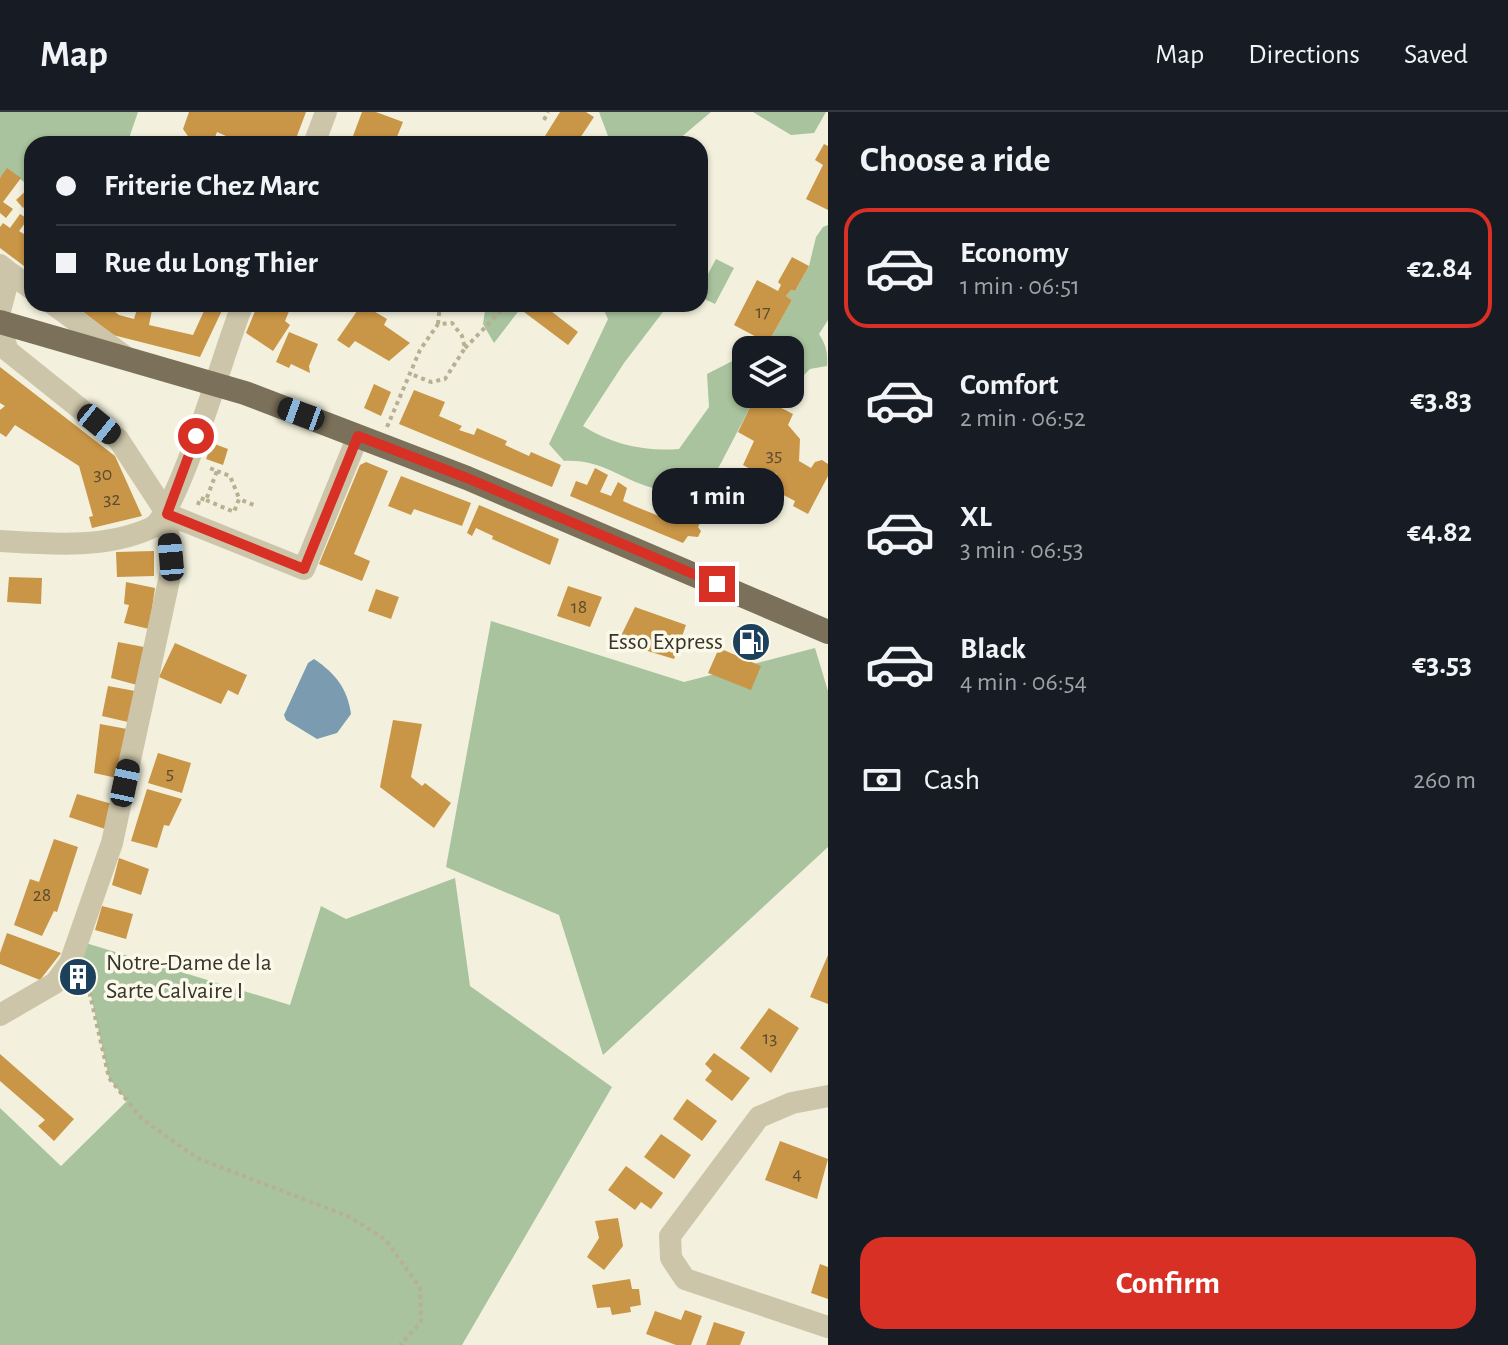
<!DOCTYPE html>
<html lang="en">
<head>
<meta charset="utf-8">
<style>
  body { margin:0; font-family:"Alegreya Sans",sans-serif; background:#242831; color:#f1f3f6; height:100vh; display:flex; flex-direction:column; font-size:30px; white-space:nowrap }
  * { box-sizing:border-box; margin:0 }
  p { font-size:26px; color:#9ea1a6 }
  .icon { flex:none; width:44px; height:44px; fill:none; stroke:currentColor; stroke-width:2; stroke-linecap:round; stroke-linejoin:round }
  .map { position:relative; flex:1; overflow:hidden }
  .sheet { display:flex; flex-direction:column; background:#171b24; width:680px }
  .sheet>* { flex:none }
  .top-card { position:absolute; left:24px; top:24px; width:684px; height:176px; border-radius:24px; box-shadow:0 2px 6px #0004; display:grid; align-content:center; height:176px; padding:0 32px; background:#171b24 }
  .fabs { position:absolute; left:732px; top:224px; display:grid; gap:16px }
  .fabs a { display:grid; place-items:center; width:72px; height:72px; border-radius:16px; background:#171b24; box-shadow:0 2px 6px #0004; font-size:40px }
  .end { position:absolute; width:36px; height:36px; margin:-18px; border:10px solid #d93025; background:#fff; box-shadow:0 0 0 4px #fff }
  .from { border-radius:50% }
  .bubble { position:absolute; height:56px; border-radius:24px; background:#171b24; box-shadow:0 2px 6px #0004; font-size:26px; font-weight:600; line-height:56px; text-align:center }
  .car { position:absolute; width:24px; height:48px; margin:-24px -12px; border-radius:10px; box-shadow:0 0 6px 2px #0007; background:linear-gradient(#222 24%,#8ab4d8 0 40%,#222 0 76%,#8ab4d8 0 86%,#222 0) }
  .top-card b { display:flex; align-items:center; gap:28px; height:76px; font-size:30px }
  .top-card b+b { border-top:2px solid #363941 }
  .top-card i { width:20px; height:20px; background:#f1f3f6 }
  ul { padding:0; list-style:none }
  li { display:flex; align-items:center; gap:24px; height:120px; margin:0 16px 12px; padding:0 16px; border:4px solid transparent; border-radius:24px }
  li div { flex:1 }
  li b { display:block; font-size:30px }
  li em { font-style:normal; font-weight:600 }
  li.on { border-color:#d93025 }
  li>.icon { width:72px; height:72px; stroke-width:1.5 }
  h2 { padding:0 32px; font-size:36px; line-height:96px }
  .pay { display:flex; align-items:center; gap:20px; height:88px; padding:0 32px; font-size:30px }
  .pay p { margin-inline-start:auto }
  .primary-button { display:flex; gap:16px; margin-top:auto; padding:16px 32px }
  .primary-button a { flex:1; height:92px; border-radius:24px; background:#d93025; color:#fff; font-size:32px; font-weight:600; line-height:92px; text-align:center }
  header { display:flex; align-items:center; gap:48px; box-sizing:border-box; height:112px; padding:0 40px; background:#171b24; border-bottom:2px solid #363941 }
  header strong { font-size:38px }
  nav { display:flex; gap:44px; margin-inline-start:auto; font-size:28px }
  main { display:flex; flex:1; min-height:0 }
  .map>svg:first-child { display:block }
  .green { fill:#a8c39d }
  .water { fill:#7b9bb1 }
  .building { fill:#c99546 }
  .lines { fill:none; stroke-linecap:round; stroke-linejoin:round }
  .path { stroke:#b8b093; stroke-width:4; stroke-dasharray:4 4; stroke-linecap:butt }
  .minor { stroke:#ccc5a9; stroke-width:22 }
  .major { stroke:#7b715a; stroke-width:24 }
  .route { stroke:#d93025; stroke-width:10 }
  .labels { text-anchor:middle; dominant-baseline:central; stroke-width:7; stroke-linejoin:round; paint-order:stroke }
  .number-label { font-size:20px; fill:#5d4c30 }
  .poi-label { font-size:24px; fill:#393429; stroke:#faf9ea; text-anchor:end }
</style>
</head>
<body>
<header>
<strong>Map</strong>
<nav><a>Map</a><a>Directions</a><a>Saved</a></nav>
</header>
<main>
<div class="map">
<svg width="828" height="1233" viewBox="0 0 828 1233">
  <rect width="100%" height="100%" fill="#f3f1dd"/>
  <path class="green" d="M0,0H138L127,32H32L30,75L8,57L0,66Z
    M599,0H711L673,32H611Z
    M753,0H826L814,21L791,23Z
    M828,113V208L819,222C826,233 828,240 827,254L810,257L796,271H790V238H755L768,231L792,188L786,184L791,178L795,179L809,154L816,125L823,115Z
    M716,147L734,156L715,192L700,185V177Z
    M486,192H524L494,231L483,212Z
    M601,192H669L624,251L583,314C611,332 645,340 679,337L709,295L707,262L746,242V282H757L709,374C691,376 671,380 653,376C619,367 602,347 564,349L549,332L608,207Z
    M491,509L684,570L815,536L828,579V735L603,943L559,803L446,755Z
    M455,766L470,874L612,975L462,1233H0V996L61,1054L127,989L109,966L79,829L290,893L321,794L346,807Z"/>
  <path class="water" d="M314,547C336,562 347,576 351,602L337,621L317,627L286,608L284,603L308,551Z"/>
  <path class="building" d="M189,0H306L294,32H244L217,20L214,28L200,32L190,27L183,17Z
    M362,0H376L403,10L394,32H350Z
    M560,0H586L594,5L576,32H540Z
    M824,32L828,34V98L806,87L823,53L815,48Z
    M7,56L21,66L3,90L13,97L6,106L0,101V66Z
    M32,73V88L23,96L16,88Z
    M20,102L28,107L19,119L27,124L32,117V160L0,136V115L3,111L10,116Z
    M792,145L809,154L795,179L791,178L786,184L792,188L768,231L734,213L757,168L778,179L781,173L778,170Z
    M73,192H105L119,203L134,207L138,194L152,198L149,213L193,223L204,199L194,194L195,192H225L200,245L113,223Z
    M258,192H292L285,209L290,213L273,239L246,221Z
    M362,192L387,207L384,213L410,231L389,249L355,229L349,236L337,228Z
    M524,192H550L547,196L578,220L568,233L520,197Z
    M289,220L318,232L309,254L310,261L291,252L289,256L276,250Z
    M0,255L115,344L142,404L92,416L89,405L93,404L79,354L15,313L6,325L0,321V298L5,294L0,291Z
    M374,272L391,280L381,304L364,296Z
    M414,278L445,290L439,304L462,314L459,318L474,323L477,316L507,329L505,333L529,344L531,340L561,353L552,375L399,312Z
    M756,283L793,302L788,313L800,327L799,349L811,356L815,350L822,348L828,352V364L808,402L793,394L795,389L772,377L777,362L767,357L761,363L743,353L754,329L738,320Z
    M212,331L228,337L223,353L206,347Z
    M366,350L388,359L354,442L370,449L362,469L319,452L360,353Z
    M595,356L608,363L600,380L611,384L618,370L627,376L623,389L634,394L659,404L665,391L703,405L698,415L701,419L698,425L688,424L683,431L570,384L576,369L587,373Z
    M401,364L471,391L462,414L414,397L411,403L388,394Z
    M479,393L559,427L550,453L492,427L493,424L476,416L472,424L467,421Z
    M154,439V464L117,465L116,440Z
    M9,465L42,466L41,492L7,490Z
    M126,470L155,476L149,517L124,511L129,493L124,492Z
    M568,474L602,485L590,515L557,504Z
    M376,477L399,485L391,507L368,499Z
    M635,495L686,513L674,547L618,530Z
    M118,530L144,535L137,573L111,566Z
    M175,531L247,563L238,583L228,578L221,592L159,565Z
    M719,536L761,554L751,578L708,561Z
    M108,574L135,579L128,610L102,604Z
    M393,608L422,612L411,665L422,674L425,671L451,691L434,716L380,675Z
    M100,612L127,617L117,666L94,661Z
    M158,641L191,651L182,681L148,671Z
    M147,677L182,687L169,714L164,713L157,736L131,729Z
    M77,682L112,692L105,717L69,705Z
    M54,727L78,735L57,800L54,799L42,824L14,813L30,767L39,770Z
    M119,746L149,757L141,783L112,773Z
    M102,794L133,802L126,827L95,818Z
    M7,821L61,841L40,868L0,852V841Z
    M828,843V892L810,885Z
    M769,896L799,916L771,961L740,936Z
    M714,941L750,966L732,989L705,968L712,959L705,952Z
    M0,942L74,1007L54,1029L38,1014L45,1008L0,969Z
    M687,987L717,1009L702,1029L673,1007Z
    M661,1022L691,1043L674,1067L644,1045Z
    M780,1029L828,1047L817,1087L765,1068Z
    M626,1054L663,1081L651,1097L641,1090L635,1098L608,1078Z
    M618,1106L623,1134L604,1158L587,1145L599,1126L595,1109Z
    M820,1152L828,1155V1187L811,1181Z
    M630,1167L632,1177H639L641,1193L630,1195L631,1200L612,1203L610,1195L597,1196L592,1173Z
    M685,1198L702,1204L691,1233H676L646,1222L655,1199L681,1208Z
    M714,1210L745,1220L740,1233H706Z"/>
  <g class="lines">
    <path class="path" d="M544,8L548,0
      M438,212L440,192
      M465,236L508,192
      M387,315L420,238L438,212L452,211L462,224L465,236L445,267L431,270L411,262
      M217,359L230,364L239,386
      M206,388L234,400L239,387L256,394
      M198,393L200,386L206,388L217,359L207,355
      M86,865L109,966L142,1007L197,1046L350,1105L386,1128L420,1176L421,1210L400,1233"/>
    <path class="minor" d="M314,32L326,0
      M0,153L10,161L0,199
      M10,161L32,177
      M53,192L123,243
      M0,216L8,239L118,327L167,402L304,457L358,324
      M0,429C49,432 105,437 151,416C179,403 226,230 243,192
      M0,903L55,871L70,851L112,731L171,459L167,402
      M828,984L792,991L759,1005L670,1124L671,1146L685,1167L828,1215"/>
    <path class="major" d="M0,210L245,281L467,366L828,520"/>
  </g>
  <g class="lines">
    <path class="route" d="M196,324L167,402L304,457L358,324L467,366L717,472"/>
  </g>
  <defs>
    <g id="fuel-disc" transform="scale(2)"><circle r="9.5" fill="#1d415c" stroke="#faf9ea"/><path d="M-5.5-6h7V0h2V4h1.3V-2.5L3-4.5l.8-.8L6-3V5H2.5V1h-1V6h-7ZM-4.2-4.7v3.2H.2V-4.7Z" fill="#fff"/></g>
    <g id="building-disc" transform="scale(2)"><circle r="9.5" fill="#1d415c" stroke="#faf9ea"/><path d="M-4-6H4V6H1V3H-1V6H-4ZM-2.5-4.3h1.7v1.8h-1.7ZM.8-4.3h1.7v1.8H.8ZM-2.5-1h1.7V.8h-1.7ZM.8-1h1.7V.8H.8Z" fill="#fff"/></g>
  </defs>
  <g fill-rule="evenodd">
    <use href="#fuel-disc" x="751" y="530"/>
    <use href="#building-disc" x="78" y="865"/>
  </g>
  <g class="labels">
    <g class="number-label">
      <text x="763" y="200">17</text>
      <text x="774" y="343">35</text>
      <text x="103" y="362">30</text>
      <text x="112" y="387">32</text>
      <text x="579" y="495">18</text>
      <text x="170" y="661">5</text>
      <text x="42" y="783">28</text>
      <text x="770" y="926">13</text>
      <text x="797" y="1062">4</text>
    </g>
    <g class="poi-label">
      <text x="723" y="530">Esso Express</text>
      <text x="106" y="851" text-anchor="start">Notre-Dame de la<tspan x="106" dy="28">Sarte Calvaire I</tspan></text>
    </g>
  </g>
</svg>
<div class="fabs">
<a><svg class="icon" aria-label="layers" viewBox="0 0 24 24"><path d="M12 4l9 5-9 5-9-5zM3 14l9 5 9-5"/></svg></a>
</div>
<i class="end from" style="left:196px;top:324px"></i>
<i class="end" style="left:717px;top:472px"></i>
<div class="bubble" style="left:652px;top:356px;width:132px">1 min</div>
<i class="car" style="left:301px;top:302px;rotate:290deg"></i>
<i class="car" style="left:99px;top:312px;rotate:129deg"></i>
<i class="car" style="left:171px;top:445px;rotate:355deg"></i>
<i class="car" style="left:125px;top:671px;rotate:12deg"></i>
<div class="top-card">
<b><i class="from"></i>Friterie Chez Marc</b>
<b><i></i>Rue du Long Thier</b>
</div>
</div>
<section class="sheet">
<h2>Choose a ride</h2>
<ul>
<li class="on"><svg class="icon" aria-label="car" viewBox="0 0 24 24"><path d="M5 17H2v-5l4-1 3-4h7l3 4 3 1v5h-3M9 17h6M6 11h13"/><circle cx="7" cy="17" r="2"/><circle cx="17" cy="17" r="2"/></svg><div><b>Economy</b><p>1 min · 06:51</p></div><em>€2.84</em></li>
<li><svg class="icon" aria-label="car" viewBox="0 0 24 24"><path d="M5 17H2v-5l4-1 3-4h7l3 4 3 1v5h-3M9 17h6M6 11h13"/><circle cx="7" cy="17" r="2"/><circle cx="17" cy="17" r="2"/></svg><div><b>Comfort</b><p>2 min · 06:52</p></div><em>€3.83</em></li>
<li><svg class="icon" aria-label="car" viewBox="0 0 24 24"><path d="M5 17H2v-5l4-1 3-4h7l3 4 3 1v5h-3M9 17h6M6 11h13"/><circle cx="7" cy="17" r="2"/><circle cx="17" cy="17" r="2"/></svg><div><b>XL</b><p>3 min · 06:53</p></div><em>€4.82</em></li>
<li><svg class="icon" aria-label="car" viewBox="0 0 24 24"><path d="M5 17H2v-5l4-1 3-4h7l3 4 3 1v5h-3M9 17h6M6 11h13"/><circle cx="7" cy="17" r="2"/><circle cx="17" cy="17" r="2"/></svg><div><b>Black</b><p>4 min · 06:54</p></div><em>€3.53</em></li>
</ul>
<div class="pay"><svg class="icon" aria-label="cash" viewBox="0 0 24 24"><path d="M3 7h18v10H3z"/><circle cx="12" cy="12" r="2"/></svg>Cash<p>260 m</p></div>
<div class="primary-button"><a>Confirm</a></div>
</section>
</main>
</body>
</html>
